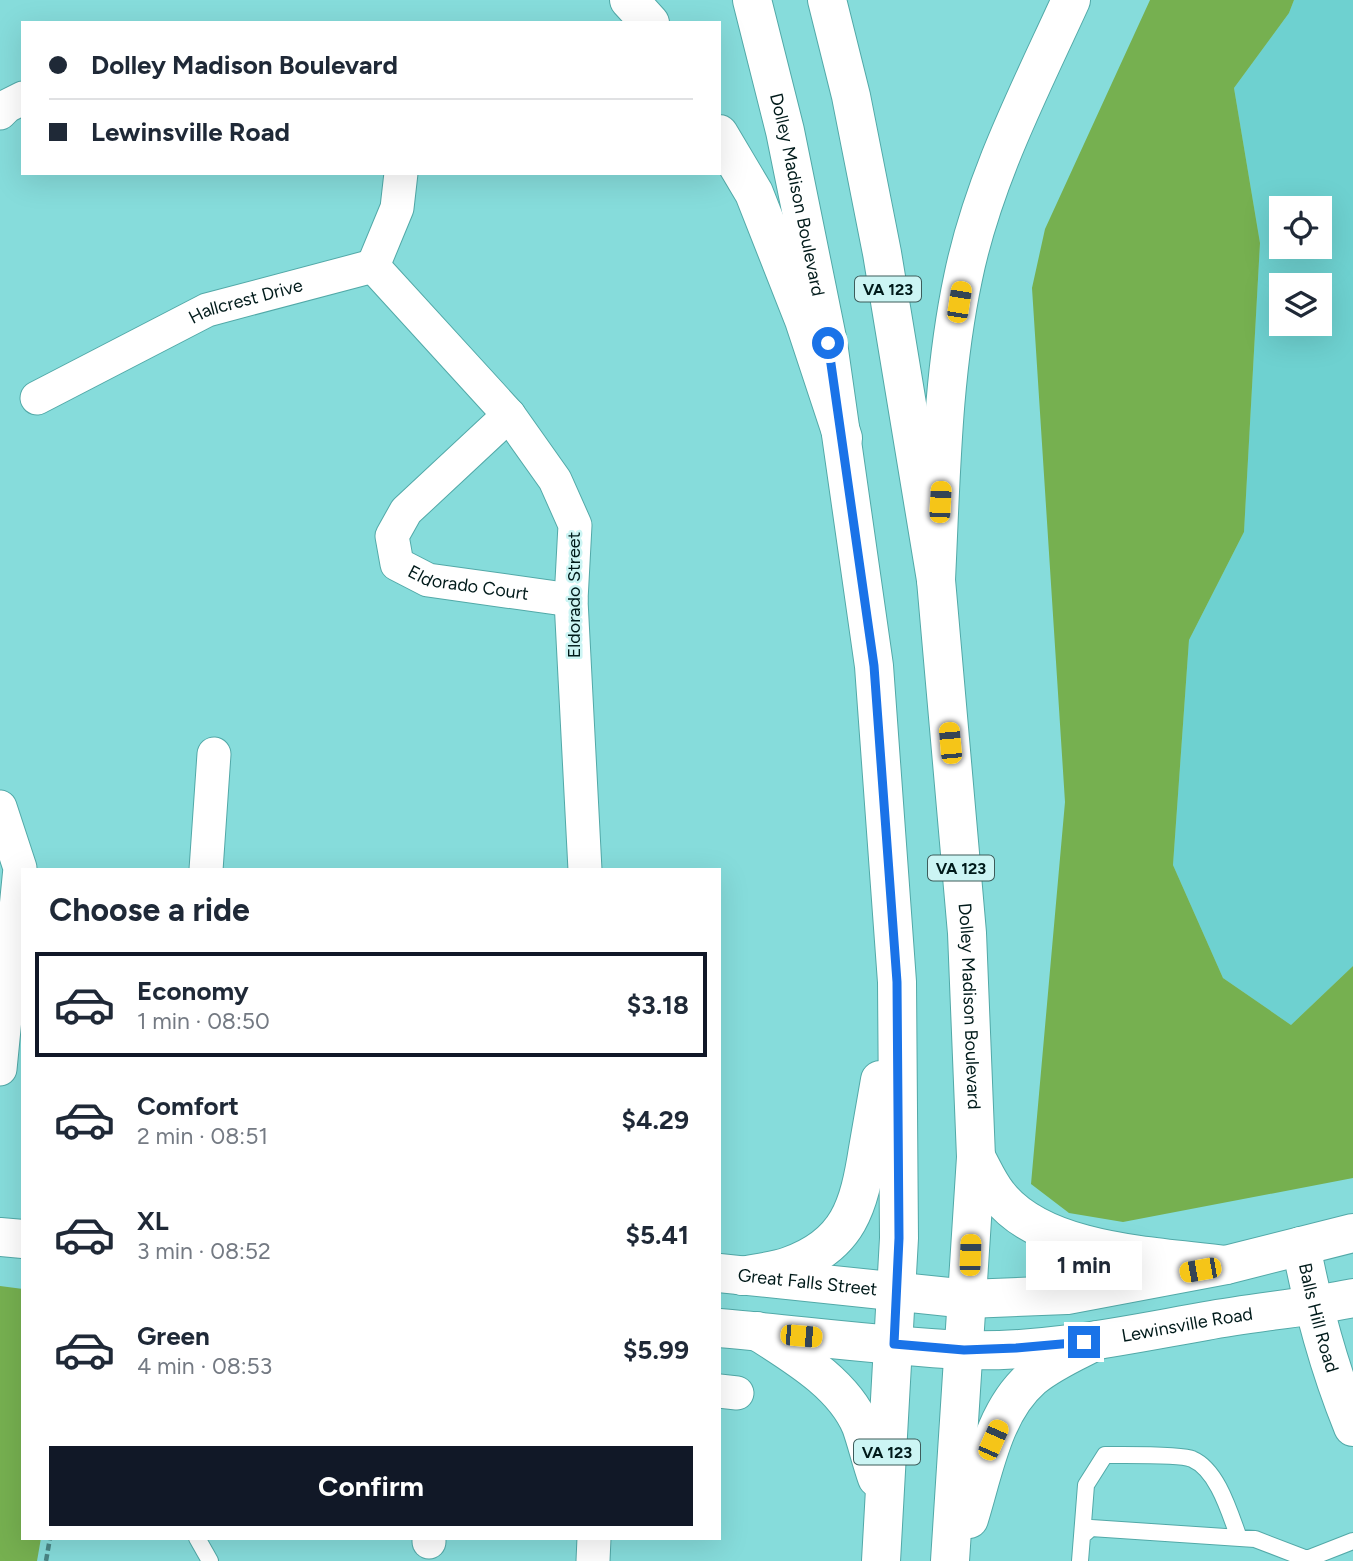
<!DOCTYPE html>
<html lang="en">
<head>
<meta charset="utf-8">
<style>
  body { margin:0; font-family:Figtree,sans-serif; background:#f6f6f7; color:#1f2937; height:100vh; display:flex; flex-direction:column; font-size:26px; white-space:nowrap }
  * { box-sizing:border-box; margin:0 }
  p { font-size:23px; color:#747a83 }
  .icon { flex:none; width:38px; height:38px; fill:none; stroke:currentColor; stroke-width:2; stroke-linecap:round; stroke-linejoin:round }
  .map { position:relative; flex:1; overflow:hidden }
  .panel { position:absolute; left:21px; top:868px; width:700px; height:672px; display:flex; flex-direction:column; background:#fff; border-radius:0px; box-shadow:0 7px 28px #0002 }
  .panel>* { flex:none }
  .top-card { position:absolute; left:21px; top:21px; width:700px; height:154px; border-radius:0px; box-shadow:0 7px 28px #0002; display:grid; align-content:center; height:154px; padding:0 28px; background:#fff }
  .buttons { position:absolute; left:1269px; top:196px; display:grid; gap:14px }
  .buttons a { display:grid; place-items:center; width:63px; height:63px; border-radius:0px; background:#fff; box-shadow:0 7px 28px #0002; font-size:35px }
  .end { position:absolute; width:32px; height:32px; margin:-16px; border:9px solid #1a73e8; background:#fff; box-shadow:0 0 0 4px #fff }
  .from { border-radius:50% }
  .bubble { position:absolute; height:49px; border-radius:0px; background:#fff; box-shadow:0 7px 28px #0002; font-size:23px; font-weight:700; line-height:49px; text-align:center }
  .car { position:absolute; width:21px; height:42px; margin:-21px -10px; border-radius:9px; box-shadow:0 0 5px 2px #0007; background:linear-gradient(#f5c518 24%,#345 0 40%,#f5c518 0 76%,#345 0 86%,#f5c518 0) }
  .top-card b { display:flex; align-items:center; gap:24px; height:66px; font-size:26px }
  .top-card b+b { border-top:2px solid #e0e1e3 }
  .top-card i { width:18px; height:18px; background:#1f2937 }
  ul { padding:0; list-style:none }
  li { display:flex; align-items:center; gap:21px; height:105px; margin:0 14px 10px; padding:0 14px; border:4px solid transparent; border-radius:0px }
  li div { flex:1 }
  li b { display:block; font-size:26px }
  li em { font-style:normal; font-weight:700 }
  li.active { border-color:#111827 }
  li>.icon { width:63px; height:63px; stroke-width:1.5 }
  h2 { padding:0 28px; font-size:32px; line-height:84px }
  .action { display:flex; gap:14px; margin-top:auto; padding:14px 28px }
  .action a { flex:1; height:80px; border-radius:0px; background:#111827; color:#fff; font-size:28px; font-weight:700; line-height:80px; text-align:center }
  .map>svg:first-child { display:block }
  .built { fill:#6ed1d0; fill-rule:evenodd }
  .green { fill:#76b050 }
  .lines { fill:none; stroke-linecap:round; stroke-linejoin:round }
  .service-casing { stroke:#52a9a8; stroke-width:18 }
  .minor-casing { stroke:#52a9a8; stroke-width:35 }
  .tertiary-casing { stroke:#52a9a8; stroke-width:40 }
  .secondary-casing { stroke:#52a9a8; stroke-width:40 }
  .primary-casing { stroke:#52a9a8; stroke-width:40 }
  .motorway-casing { stroke:#52a9a8; stroke-width:40 }
  .path { stroke:#4b8686; stroke-width:4.5; stroke-dasharray:7 3.5; stroke-linecap:butt }
  .service { stroke:#fff; stroke-width:16 }
  .minor { stroke:#fff; stroke-width:33 }
  .tertiary { stroke:#fff; stroke-width:38 }
  .secondary { stroke:#fff; stroke-width:38 }
  .primary { stroke:#fff; stroke-width:38 }
  .motorway { stroke:#fff; stroke-width:38 }
  .route { stroke:#1a73e8; stroke-width:9 }
  .labels { text-anchor:middle; dominant-baseline:central; stroke-width:5; stroke-linejoin:round; paint-order:stroke }
  .shield { fill:#ccf5f4; stroke:#3d5c5b; stroke-width:2 }
  .shield-label { font-size:16px; font-weight:bold; fill:#001a1a }
  .street-label { font-size:18px; fill:#001a1a; stroke:#ccf5f4 }
</style>
</head>
<body>
<div class="map">
<svg width="1353" height="1561" viewBox="0 0 1353 1561">
  <rect width="100%" height="100%" fill="#86dcdb"/>
  <path class="built" d="M1294,0H1353V966L1291,1025L1223,978L1173,865L1189,640L1244,532L1260,243L1234,88L1289,13ZM1281,208H1320V247H1281ZM1281,285H1320V324H1281Z"/>
  <path class="green" d="M1150,0H1294L1289,13L1234,88L1260,243L1244,532L1189,640L1173,865L1223,978L1291,1025L1353,966V1178L1123,1222L1069,1213L1031,1184L1065,802L1032,288L1045,229Z
    M0,1286L23,1289V1538H41L37,1561H0Z"/>
  <g class="lines">
    <g class="service-casing">
      <path id="service" d="M1082,1536L1086,1485L1105,1455C1121,1455 1182,1454 1192,1459C1218,1470 1230,1514 1239,1538
        M197,1538L210,1561
        M1080,1561L1082,1536L1091,1528L1255,1539L1307,1559L1353,1541"/>
    </g>
    <g class="minor-casing">
      <g id="minor">
        <path d="M0,113L7,106L23,98"/>
        <path d="M373,266L509,415L555,480L575,525L571,600L585,870"/>
        <path d="M373,266L397,208L401,173"/>
        <path id="s1" d="M37,398L207,310L373,266"/>
        <path id="s2" d="M509,415L406,511L392,536L397,564L428,580L571,600"/>
        <path d="M0,807L20,868L0,1069"/>
        <path d="M206,870L214,754"/>
        <path d="M719,1391L737,1393"/>
        <path d="M429,1542V1538"/>
        <path d="M593,1561L594,1538"/>
      </g>
    </g>
    <g class="tertiary-casing">
      <g id="tertiary">
        <path id="s3" d="M1301,1246C1314,1311 1328,1365 1353,1427"/>
      </g>
    </g>
    <g class="secondary-casing">
      <g id="secondary">
        <path d="M0,1237L23,1239"/>
        <path id="s4" d="M719,1273L968,1299L1067,1295L1226,1265L1353,1233"/>
        <path id="s5" d="M719,1328C800,1335 882,1346 963,1350C1045,1353 1126,1335 1206,1321C1255,1312 1304,1308 1353,1298"/>
      </g>
    </g>
    <g class="primary-casing">
      <g id="primary">
        <path id="s6" d="M752,0L785,131L828,343L874,666L897,982L899,1238L881,1561"/>
        <path id="s7" d="M827,0L851,96L882,253L936,580L967,933L976,1157L950,1561"/>
        <path d="M976,1157C983,1170 989,1184 998,1195C1044,1254 1157,1256 1226,1265"/>
        <path d="M742,1276C757,1273 775,1271 789,1266C849,1245 859,1206 868,1149C872,1126 876,1103 880,1080"/>
        <path d="M757,1331C794,1355 843,1383 861,1426C867,1443 871,1461 877,1478"/>
        <path d="M969,1519C984,1471 993,1412 1032,1378C1051,1362 1077,1351 1098,1340"/>
      </g>
    </g>
    <g class="motorway-casing">
      <path id="motorway" d="M629,0L650,23
        M719,134L754,193L804,320L843,438
        M936,580C941,479 942,377 963,278C983,180 1030,90 1071,0"/>
    </g>
    <path class="path" d="M46,1561L50,1538"/>
    <use href="#service" class="service"/>
    <use href="#minor" class="minor"/>
    <use href="#tertiary" class="tertiary"/>
    <use href="#secondary" class="secondary"/>
    <use href="#primary" class="primary"/>
    <use href="#motorway" class="motorway"/>
  </g>
  <g class="lines">
    <path class="route" d="M828,343L874,666L897,982L899,1238L894,1344L964,1350L1016,1348L1084,1342"/>
  </g>
  <g class="labels">
    <g class="shield">
      <rect x="855" y="276.5" width="66" height="25" rx="5"/>
      <rect x="928" y="855.5" width="66" height="25" rx="5"/>
      <rect x="854" y="1439.5" width="66" height="25" rx="5"/>
    </g>
    <g class="shield-label">
      <text x="888" y="289">VA 123</text>
      <text x="961" y="868">VA 123</text>
      <text x="887" y="1452">VA 123</text>
    </g>
    <g class="street-label">
      <text stroke="none"><textPath href="#s6" startOffset="200">Dolley Madison Boulevard</textPath></text>
      <text stroke="none"><textPath href="#s1" startOffset="231">Hallcrest Drive</textPath></text>
      <text stroke="none"><textPath href="#s2" startOffset="273">Eldorado Court</textPath></text>
      <text transform="translate(574 595) rotate(-90)">Eldorado Street</text>
      <text stroke="none"><textPath href="#s7" startOffset="1018">Dolley Madison Boulevard</textPath></text>
      <text stroke="none"><textPath href="#s4" startOffset="89">Great Falls Street</textPath></text>
      <text stroke="none"><textPath href="#s3" startOffset="74">Balls Hill Road</textPath></text>
      <text stroke="none"><textPath href="#s5" startOffset="471">Lewinsville Road</textPath></text>
    </g>
  </g>
</svg>
<div class="buttons">
<a><svg class="icon" aria-label="locate" viewBox="0 0 24 24"><circle cx="12" cy="12" r="6"/><path d="M12 2v4M12 18v4M2 12h4M18 12h4"/></svg></a>
<a><svg class="icon" aria-label="layers" viewBox="0 0 24 24"><path d="M12 4l9 5-9 5-9-5zM3 14l9 5 9-5"/></svg></a>
</div>
<i class="end from" style="left:828px;top:343px"></i>
<i class="end" style="left:1084px;top:1342px"></i>
<div class="bubble" style="left:1026px;top:1241px;width:116px">1 min</div>
<i class="car" style="left:959px;top:302px;rotate:9deg"></i>
<i class="car" style="left:940px;top:502px;rotate:3deg"></i>
<i class="car" style="left:950px;top:743px;rotate:355deg"></i>
<i class="car" style="left:970px;top:1255px;rotate:2deg"></i>
<i class="car" style="left:1200px;top:1270px;rotate:260deg"></i>
<i class="car" style="left:801px;top:1336px;rotate:95deg"></i>
<i class="car" style="left:993px;top:1440px;rotate:24deg"></i>
<div class="top-card">
<b><i class="from"></i>Dolley Madison Boulevard</b>
<b><i></i>Lewinsville Road</b>
</div>
<section class="panel">
<h2>Choose a ride</h2>
<ul>
<li class="active"><svg class="icon" aria-label="car" viewBox="0 0 24 24"><path d="M5 17H2v-5l4-1 3-4h7l3 4 3 1v5h-3M9 17h6M6 11h13"/><circle cx="7" cy="17" r="2"/><circle cx="17" cy="17" r="2"/></svg><div><b>Economy</b><p>1 min · 08:50</p></div><em>$3.18</em></li>
<li><svg class="icon" aria-label="car" viewBox="0 0 24 24"><path d="M5 17H2v-5l4-1 3-4h7l3 4 3 1v5h-3M9 17h6M6 11h13"/><circle cx="7" cy="17" r="2"/><circle cx="17" cy="17" r="2"/></svg><div><b>Comfort</b><p>2 min · 08:51</p></div><em>$4.29</em></li>
<li><svg class="icon" aria-label="car" viewBox="0 0 24 24"><path d="M5 17H2v-5l4-1 3-4h7l3 4 3 1v5h-3M9 17h6M6 11h13"/><circle cx="7" cy="17" r="2"/><circle cx="17" cy="17" r="2"/></svg><div><b>XL</b><p>3 min · 08:52</p></div><em>$5.41</em></li>
<li><svg class="icon" aria-label="car" viewBox="0 0 24 24"><path d="M5 17H2v-5l4-1 3-4h7l3 4 3 1v5h-3M9 17h6M6 11h13"/><circle cx="7" cy="17" r="2"/><circle cx="17" cy="17" r="2"/></svg><div><b>Green</b><p>4 min · 08:53</p></div><em>$5.99</em></li>
</ul>
<div class="action"><a>Confirm</a></div>
</section>
</div>
</body>
</html>
